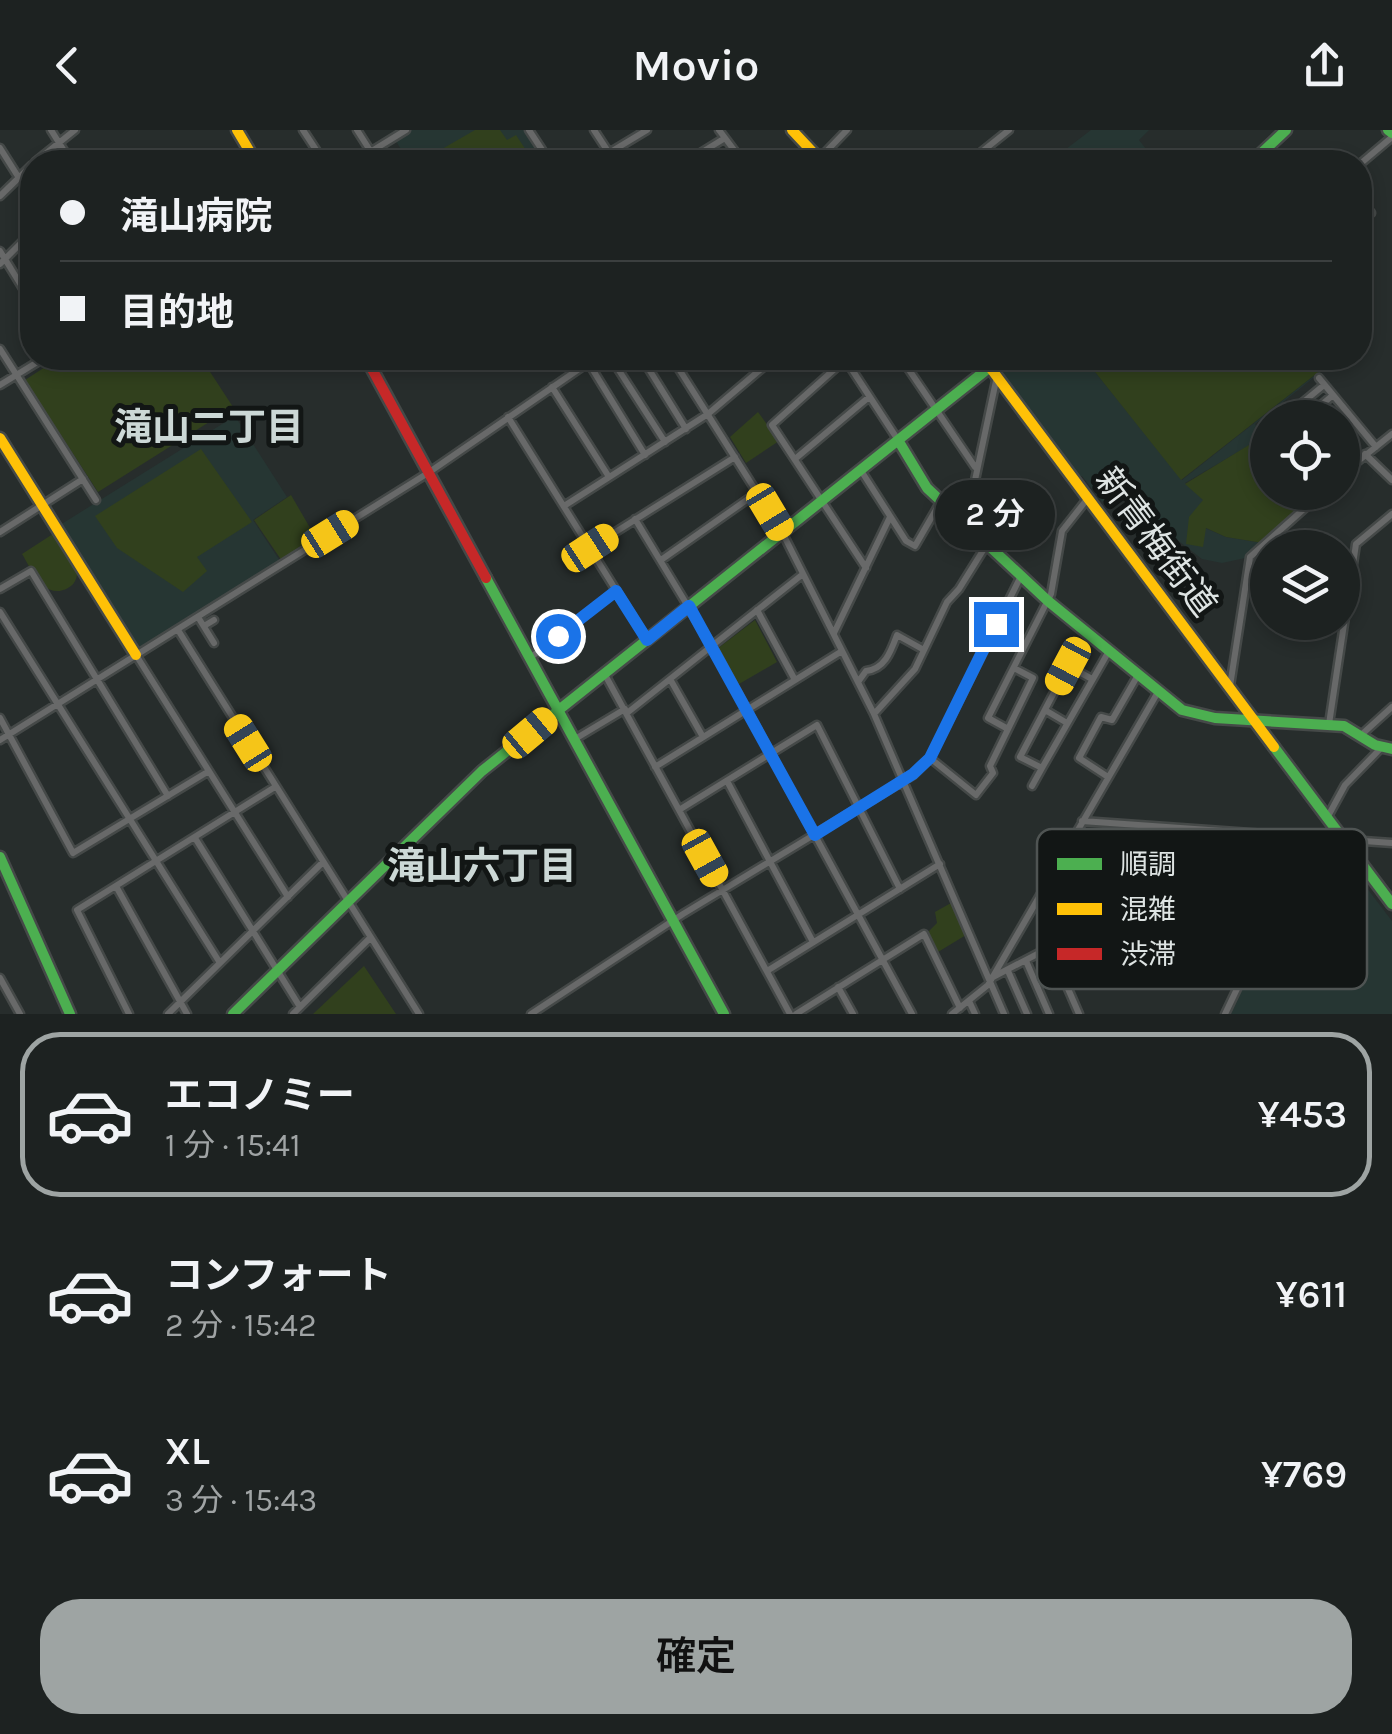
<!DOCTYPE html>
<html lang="ja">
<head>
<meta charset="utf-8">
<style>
  body { margin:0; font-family:Karla,"Noto Sans JP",sans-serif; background:#2a2f2e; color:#f1f3f6; height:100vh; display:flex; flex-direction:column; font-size:38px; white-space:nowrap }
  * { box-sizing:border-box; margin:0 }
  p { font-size:32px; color:#a0a4a5 }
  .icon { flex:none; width:55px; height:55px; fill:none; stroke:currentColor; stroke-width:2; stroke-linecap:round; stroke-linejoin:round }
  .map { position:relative; height:884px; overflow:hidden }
  .panel { display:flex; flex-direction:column; background:#1d2221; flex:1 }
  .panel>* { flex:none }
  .guide { position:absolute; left:20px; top:20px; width:1352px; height:220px; border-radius:40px; box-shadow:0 5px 15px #0003,0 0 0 2px #3b3f3f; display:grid; align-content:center; height:220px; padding:0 40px; background:#1d2221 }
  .tools { position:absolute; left:1250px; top:270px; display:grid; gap:20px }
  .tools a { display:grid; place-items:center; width:110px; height:110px; border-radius:50%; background:#1d2221; box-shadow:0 5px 15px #0003,0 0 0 2px #3b3f3f; font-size:50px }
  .end { position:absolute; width:45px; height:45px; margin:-22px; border:12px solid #1a73e8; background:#fff; box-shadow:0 0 0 5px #fff }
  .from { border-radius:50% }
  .bubble { position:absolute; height:70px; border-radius:35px; background:#1d2221; box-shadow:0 5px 15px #0003,0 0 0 2px #3b3f3f; font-size:32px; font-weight:600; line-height:70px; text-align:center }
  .car { position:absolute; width:30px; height:60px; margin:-30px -15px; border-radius:12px; box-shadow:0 0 8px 2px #0007; background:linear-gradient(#f5c518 24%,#345 0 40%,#f5c518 0 76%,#345 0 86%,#f5c518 0) }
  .guide b { display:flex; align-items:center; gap:35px; height:95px; font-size:38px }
  .guide b+b { border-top:2px solid #3b3f3f }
  .guide i { width:25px; height:25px; background:#f1f3f6 }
  ul { padding:18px 0 0; list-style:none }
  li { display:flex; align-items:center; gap:30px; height:165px; margin:0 20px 15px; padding:0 20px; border:5px solid transparent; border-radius:40px }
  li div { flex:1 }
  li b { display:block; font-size:38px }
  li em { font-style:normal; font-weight:600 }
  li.selected { border-color:#9ea4a3 }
  li>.icon { width:90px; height:90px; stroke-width:1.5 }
  .primary-button { display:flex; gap:20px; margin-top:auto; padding:20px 40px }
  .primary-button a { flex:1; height:115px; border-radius:40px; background:#9ea4a3; color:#111; font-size:40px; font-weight:600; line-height:115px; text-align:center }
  header { display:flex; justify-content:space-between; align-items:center; height:130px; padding:0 40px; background:#1d2221; font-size:45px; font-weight:600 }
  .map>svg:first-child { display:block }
  .built { fill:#263633 }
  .green { fill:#31401d }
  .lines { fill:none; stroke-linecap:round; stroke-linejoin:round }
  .street-casing { stroke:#454948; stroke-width:11 }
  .fast-casing { stroke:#454948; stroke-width:15 }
  .slow-casing { stroke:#454948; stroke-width:15 }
  .jam-casing { stroke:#454948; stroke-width:15 }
  .street { stroke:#686969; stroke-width:6 }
  .fast { stroke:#4caf50; stroke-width:10 }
  .slow { stroke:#ffc107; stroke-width:10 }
  .jam { stroke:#c62828; stroke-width:10 }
  .route { stroke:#1a73e8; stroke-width:12 }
  .labels { text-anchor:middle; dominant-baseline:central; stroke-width:10; stroke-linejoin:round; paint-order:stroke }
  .street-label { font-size:35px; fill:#dee4e3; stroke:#121615 }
  .neighbourhood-label { font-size:38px; font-weight:bold; fill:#ccd8d6; stroke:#121615 }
  .key { fill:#121615; stroke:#4f5453; stroke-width:2.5 }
  .key-label { font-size:28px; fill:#dee4e3 }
</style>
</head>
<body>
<header><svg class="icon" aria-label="back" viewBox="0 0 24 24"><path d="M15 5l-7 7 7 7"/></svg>Movio<svg class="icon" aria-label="share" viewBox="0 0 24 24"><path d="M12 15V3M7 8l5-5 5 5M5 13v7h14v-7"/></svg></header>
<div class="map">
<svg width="1392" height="884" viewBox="0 0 1392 884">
  <rect width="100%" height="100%" fill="#272d2c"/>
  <path class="built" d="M406,0H527L546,32H409L394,8Z
    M1091,0H1149L1139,10L1156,32H1049Z
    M1001,228H1084L1182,350L1320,241L1310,228H1320L1327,237L1255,294L1267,314L1262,308L1185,353L1204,370L1205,398L1226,407L1263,413L1250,427L1222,433L1202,429L1115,362L1102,372L1082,346L1075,350L990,237Z
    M235,286L287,367L253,390L280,431L139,522L60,395Z
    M1320,745L1340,769L1363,753L1392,791V884H1231L1244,856L1304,784L1313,748Z"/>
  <path class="green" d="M475,0H500L507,10L516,5L534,32H451L442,19Z
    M59,228H201L233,277L98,362L25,250Z
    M1084,228H1310L1321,240L1181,350Z
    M758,282L779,311L746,333L730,307Z
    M1262,307L1267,314L1268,362L1318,363L1263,413L1226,407L1206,398L1203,417L1186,414L1189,387L1203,370L1185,354Z
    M201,319L252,392L197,427L207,441L183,462L117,418L95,386Z
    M291,365L316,408L282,431L254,390Z
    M56,402L78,437C77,446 77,453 68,458C44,471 32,440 22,424Z
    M755,490L777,532L739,554L717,519Z
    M951,773L966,805L938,822L928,802L937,793L935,782Z
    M364,836L396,884H313Z"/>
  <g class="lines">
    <g class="street-casing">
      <path id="street" d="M51,0L71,32
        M303,0L324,32
        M357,0L371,22
        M529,0L550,32
        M594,0L609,23
        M719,0L743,32
        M0,18L19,48
        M129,24L133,32
        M819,29L847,0
        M35,32L75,0
        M354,32L406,0
        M594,32L647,0
        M686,32L725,8
        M969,32L1009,0
        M1360,34L1392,7
        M0,66L32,35
        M1360,69L1371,83
        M0,121L32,173
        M0,134L32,102
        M0,219L96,370
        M574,228L580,237
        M611,228L665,312
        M642,228L686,299
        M672,228L782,402L874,584L1004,884
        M847,228L772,295L866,438
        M901,228L975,337
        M845,229L898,310
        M588,232L645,325
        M1319,248L1376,317
        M0,255L44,228
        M552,257L609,347
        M508,287L647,510
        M1284,288L1324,255
        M1306,288L1333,265
        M1365,324L1392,350
        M795,329L869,267
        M860,339L906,411L915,416L941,371
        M1342,344L1392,304
        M564,376L708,284L774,228
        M635,389L712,516L912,884
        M966,393L997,246
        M0,402L83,349
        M590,418L735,327
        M661,430L758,362
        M0,459L31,441L168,666
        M757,480L795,550
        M0,482L220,833
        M198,487L214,513
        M204,496L214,490
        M178,500L419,884
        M834,503L890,387
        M136,525L288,767
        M530,528L616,461
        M604,543L679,680
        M670,549L703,607
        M1092,549L1068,536L1020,627L1042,638L1109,521
        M858,552L866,541C885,539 891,521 897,505L924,520
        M1230,556L1250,427L1323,362
        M1045,580L1067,593
        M627,583L803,444
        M874,584L915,539L947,472L959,459L987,414
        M0,588L73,723L209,641
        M1329,594L1356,414L1392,384
        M1008,599L988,588L1051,464L1062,401L1088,368
        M1360,606L1392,577
        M575,609L625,579
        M0,610L428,343L595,228
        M930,628L976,665L993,643L990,636L1033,548L1014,538
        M655,637L842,521
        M1108,647L1079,628L1101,587L1112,590L1138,545
        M727,651L813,812
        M1032,656L1042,638
        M1327,688L1345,655L1382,617
        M1082,691L1392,713
        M1161,698L1164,758
        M195,708L300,877
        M1063,724L1117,781
        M117,758L187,884
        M1159,761L1163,815L1191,817L1188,700
        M1095,793L1110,853L1139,847L1131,774
        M1070,807L1086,843
        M1026,831L1049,884
        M1059,838L1079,884
        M767,841L940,734
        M1008,841L1027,884
        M993,847L1164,758L1192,759L1297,784
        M0,848L20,884
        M838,857L853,884
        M969,871L975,884
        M129,884L77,780L275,657
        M168,884L322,733
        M293,884L370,808
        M531,884L683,784L913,645L930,628L1021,446
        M790,884L679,680L817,595L900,759
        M796,884L924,804L960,878
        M952,884L988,855L1158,562
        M1225,884L1246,840L1297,784L1305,768L1310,753L1312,709"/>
    </g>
    <g class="fast-casing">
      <path id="fast" d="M1388,0L1392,3
        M1252,32L1286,0
        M898,310L927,358L1048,471L1182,580L1215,588L1344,596L1375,615L1392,619
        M486,448L724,884
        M1274,617L1392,774
        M0,727L70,884
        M233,884L482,641L990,237"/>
    </g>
    <g class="slow-casing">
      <path id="slow" d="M237,0L256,32
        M792,0L822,32
        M983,228L1274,617
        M0,308L136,525"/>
    </g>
    <g class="jam-casing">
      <path id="jam" d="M366,228L486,448
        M990,237L1001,228"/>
    </g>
    <use href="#street" class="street"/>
    <use href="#fast" class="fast"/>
    <use href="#slow" class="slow"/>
    <use href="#jam" class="jam"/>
  </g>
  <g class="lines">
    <path class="route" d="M558,506L616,461L647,510L689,476L815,705L913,644L930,628L996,494"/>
  </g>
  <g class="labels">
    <g class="street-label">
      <text transform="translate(1156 412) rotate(53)">新青梅街道</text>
    </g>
    <g class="neighbourhood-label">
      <text x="209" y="297">滝山二丁目</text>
      <text x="482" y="736">滝山六丁目</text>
    </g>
  </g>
  <rect x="1037" y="699" width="330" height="160" rx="15" class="key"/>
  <rect x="1057" y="728" width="45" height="12" fill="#4caf50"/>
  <rect x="1057" y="773" width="45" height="12" fill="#ffc107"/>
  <rect x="1057" y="818" width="45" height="12" fill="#c62828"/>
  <g class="key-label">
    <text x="1120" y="744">順調</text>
    <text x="1120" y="789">混雑</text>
    <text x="1120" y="834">渋滞</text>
  </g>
</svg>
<div class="tools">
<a><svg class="icon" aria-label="locate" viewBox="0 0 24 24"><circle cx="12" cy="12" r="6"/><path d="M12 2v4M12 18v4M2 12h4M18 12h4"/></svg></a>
<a><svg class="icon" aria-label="layers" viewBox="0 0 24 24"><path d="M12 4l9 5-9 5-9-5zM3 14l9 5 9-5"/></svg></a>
</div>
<i class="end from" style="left:558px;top:506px"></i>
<i class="end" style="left:996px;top:494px"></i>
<div class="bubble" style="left:935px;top:350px;width:120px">2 分</div>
<i class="car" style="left:770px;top:382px;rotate:149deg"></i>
<i class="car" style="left:330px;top:404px;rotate:58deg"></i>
<i class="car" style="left:590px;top:418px;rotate:57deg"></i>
<i class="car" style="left:1068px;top:536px;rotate:208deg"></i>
<i class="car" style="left:530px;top:603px;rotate:50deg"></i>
<i class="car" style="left:248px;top:613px;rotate:328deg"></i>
<i class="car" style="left:705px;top:728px;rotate:151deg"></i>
<div class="guide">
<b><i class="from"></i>滝山病院</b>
<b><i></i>目的地</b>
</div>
</div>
<section class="panel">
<ul>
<li class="selected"><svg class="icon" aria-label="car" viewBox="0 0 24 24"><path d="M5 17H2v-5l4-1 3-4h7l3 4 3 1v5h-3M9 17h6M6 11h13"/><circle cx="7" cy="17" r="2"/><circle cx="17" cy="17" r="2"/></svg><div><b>エコノミー</b><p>1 分 · 15:41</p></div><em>¥453</em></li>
<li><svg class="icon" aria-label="car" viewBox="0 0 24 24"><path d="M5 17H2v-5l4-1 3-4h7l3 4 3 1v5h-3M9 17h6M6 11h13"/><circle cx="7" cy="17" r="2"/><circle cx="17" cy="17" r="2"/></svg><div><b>コンフォート</b><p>2 分 · 15:42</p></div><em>¥611</em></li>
<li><svg class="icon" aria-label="car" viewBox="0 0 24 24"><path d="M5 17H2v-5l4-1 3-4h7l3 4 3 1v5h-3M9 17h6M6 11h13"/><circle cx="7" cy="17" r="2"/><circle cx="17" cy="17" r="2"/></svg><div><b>XL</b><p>3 分 · 15:43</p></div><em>¥769</em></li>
</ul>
<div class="primary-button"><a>確定</a></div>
</section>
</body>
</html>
